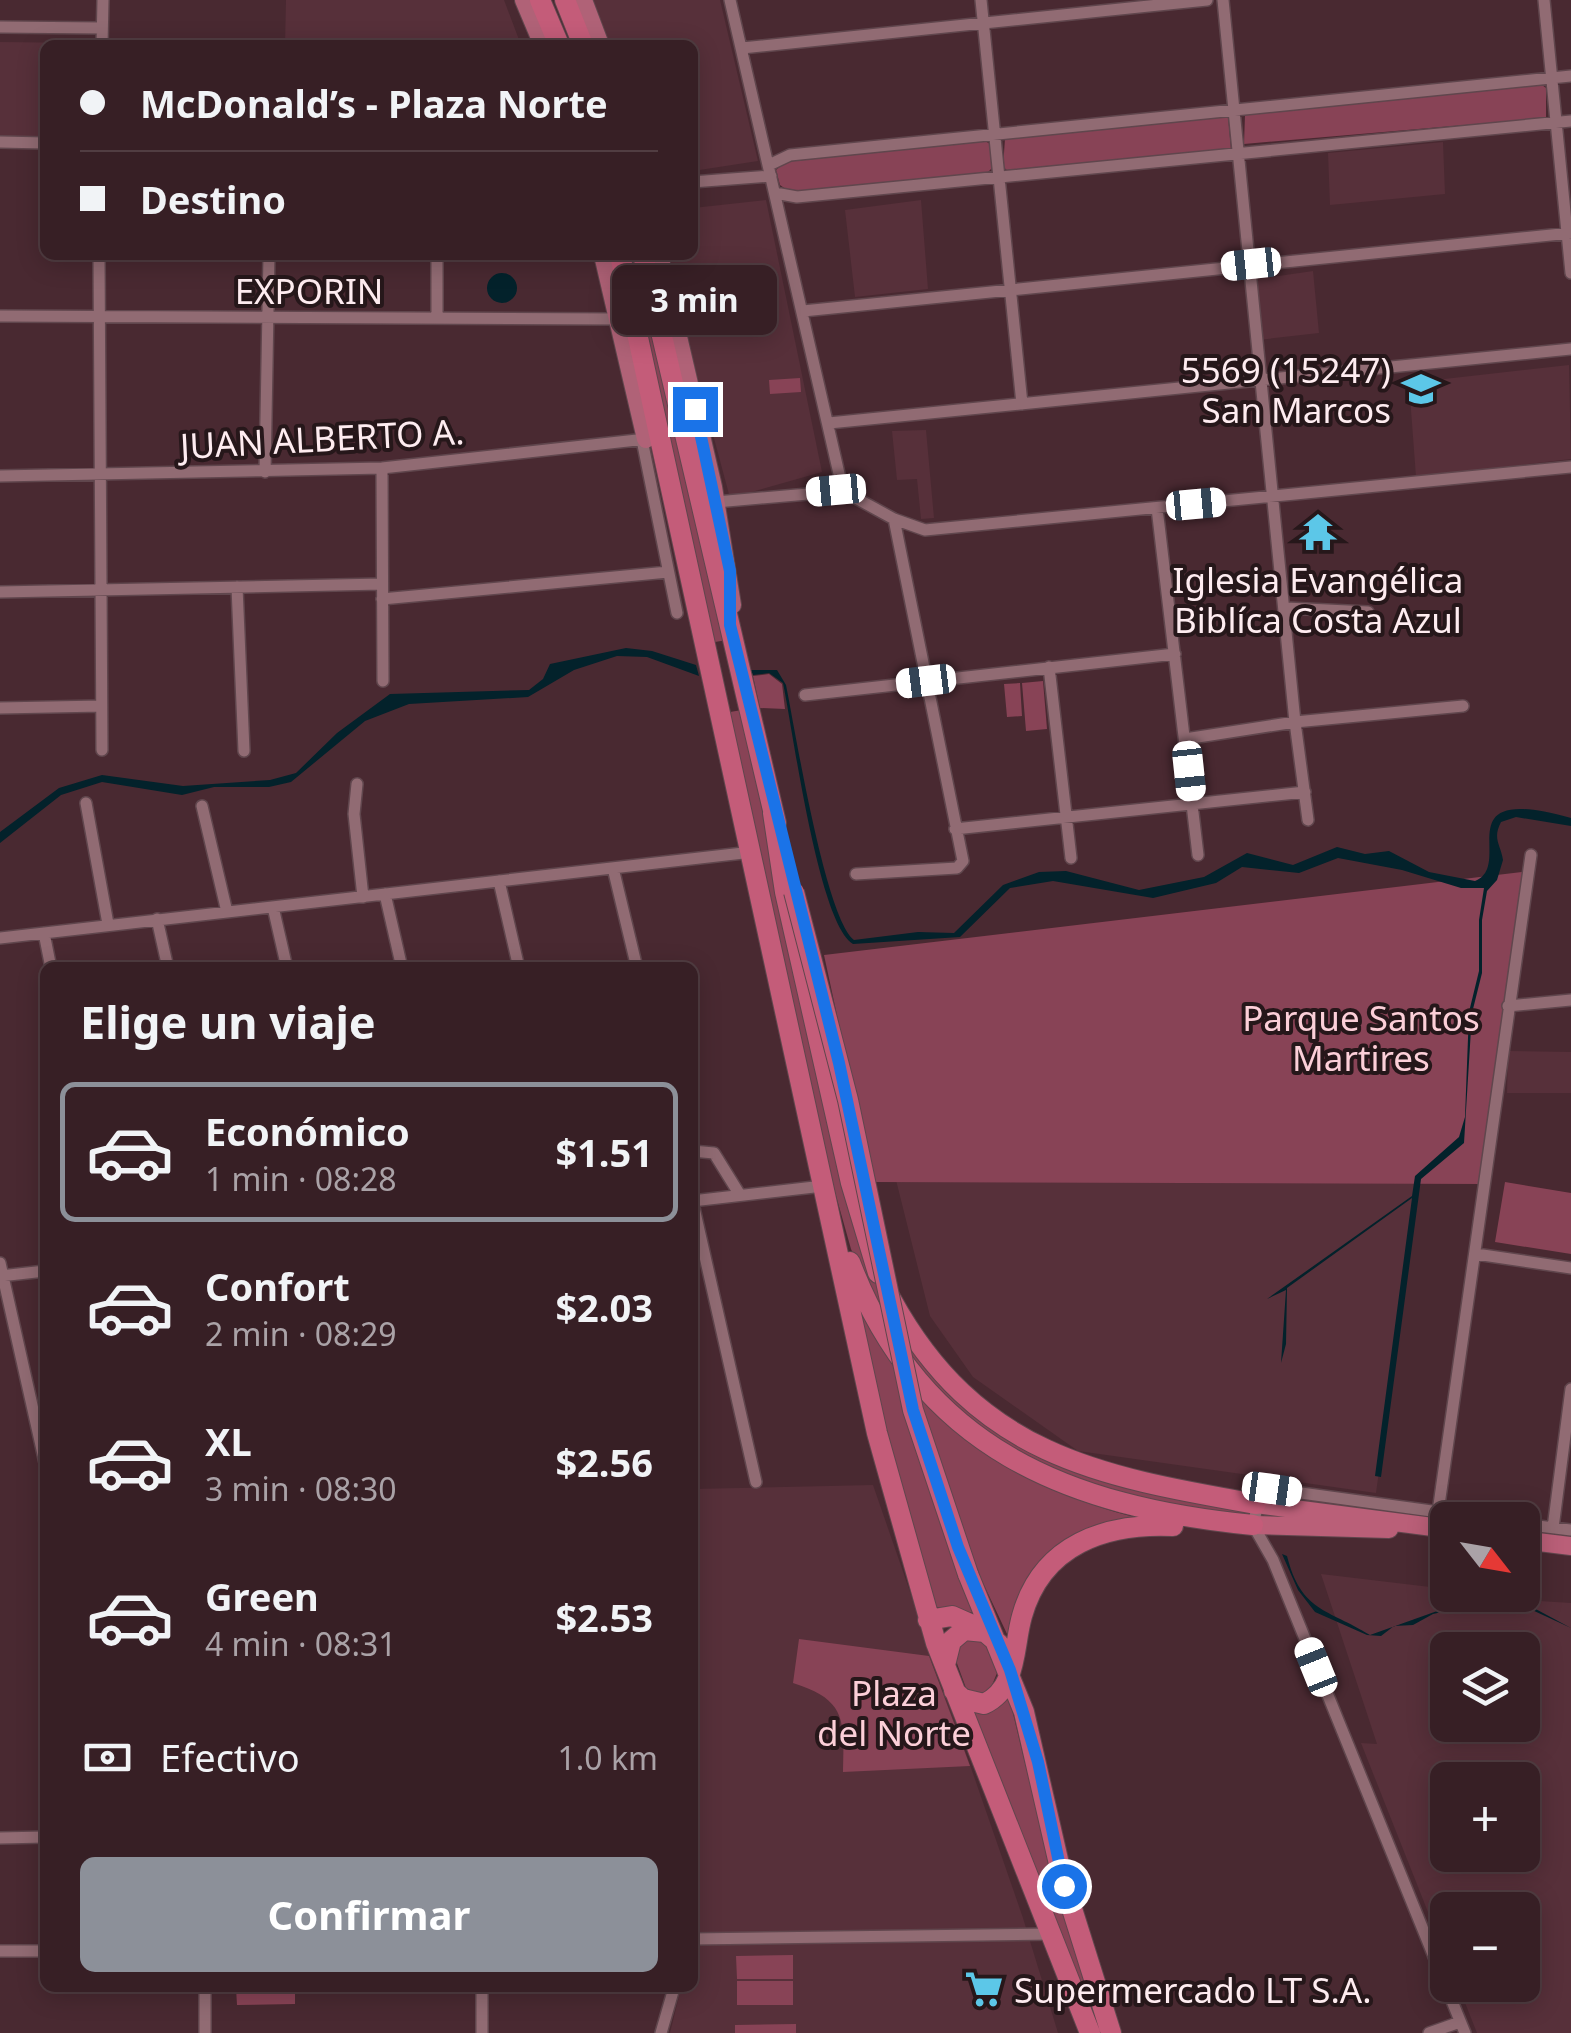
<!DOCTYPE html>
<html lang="es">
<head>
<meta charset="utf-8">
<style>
  body { margin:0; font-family:"Noto Sans",sans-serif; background:#3e272d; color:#f1f3f6; height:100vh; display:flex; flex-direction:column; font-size:38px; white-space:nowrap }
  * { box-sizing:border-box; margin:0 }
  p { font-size:32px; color:#aaa2a7 }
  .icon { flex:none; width:55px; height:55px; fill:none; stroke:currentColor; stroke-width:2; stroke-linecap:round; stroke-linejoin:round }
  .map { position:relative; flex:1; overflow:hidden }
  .drawer { position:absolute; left:40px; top:962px; width:658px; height:1030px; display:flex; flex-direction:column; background:#371f25; border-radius:15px; box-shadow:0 5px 25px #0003,0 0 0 2px #513d42 }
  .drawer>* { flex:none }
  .banner { position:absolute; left:40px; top:40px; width:658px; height:220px; border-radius:15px; box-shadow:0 5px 25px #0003,0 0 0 2px #513d42; display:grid; align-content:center; height:220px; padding:0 40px; background:#371f25 }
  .needle { width:65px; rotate:121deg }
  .buttons { position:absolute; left:1430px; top:1502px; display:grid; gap:20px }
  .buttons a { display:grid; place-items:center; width:110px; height:110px; border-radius:15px; background:#371f25; box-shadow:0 5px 25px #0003,0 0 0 2px #513d42; font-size:50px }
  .end { position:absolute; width:45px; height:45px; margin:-22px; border:12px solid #1a73e8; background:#fff; box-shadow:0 0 0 5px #fff }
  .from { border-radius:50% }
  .bubble { position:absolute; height:70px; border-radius:15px; background:#371f25; box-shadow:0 5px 25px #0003,0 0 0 2px #513d42; font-size:32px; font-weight:700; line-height:70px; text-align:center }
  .car { position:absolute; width:30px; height:60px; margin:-30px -15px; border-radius:12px; box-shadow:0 0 8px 2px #0007; background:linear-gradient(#fff 24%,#345 0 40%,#fff 0 76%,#345 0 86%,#fff 0) }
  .banner b { display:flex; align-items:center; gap:35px; height:95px; font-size:38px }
  .banner b+b { border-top:2px solid #513d42 }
  .banner i { width:25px; height:25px; background:#f1f3f6 }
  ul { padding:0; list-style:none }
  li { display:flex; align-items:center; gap:30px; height:140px; margin:0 20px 15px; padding:0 20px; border:5px solid transparent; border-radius:15px }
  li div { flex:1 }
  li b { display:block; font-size:38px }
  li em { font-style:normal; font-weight:700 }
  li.selected { border-color:#8c9099 }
  li>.icon { width:90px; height:90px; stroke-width:1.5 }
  h2 { padding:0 40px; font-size:45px; line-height:120px }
  .pay { display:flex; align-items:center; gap:25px; height:110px; padding:0 40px; font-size:38px }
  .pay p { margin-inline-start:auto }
  .cta { display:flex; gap:20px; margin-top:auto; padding:20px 40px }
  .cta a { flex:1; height:115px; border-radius:15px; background:#8c9099; color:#fff; font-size:40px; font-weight:700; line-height:115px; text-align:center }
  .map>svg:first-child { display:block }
  .built { fill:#57303a; fill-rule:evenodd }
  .green { fill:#884356 }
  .water { fill:#03222b }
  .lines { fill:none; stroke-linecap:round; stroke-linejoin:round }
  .minor-casing { stroke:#60464d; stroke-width:14 }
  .primary-casing { stroke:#60464d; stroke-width:20 }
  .trunk-casing { stroke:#60464d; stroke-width:20 }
  .motorway-casing { stroke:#60464d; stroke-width:22 }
  .minor { stroke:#916b73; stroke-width:11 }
  .primary { stroke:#b06277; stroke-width:18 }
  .trunk { stroke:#ba5f78; stroke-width:18 }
  .motorway { stroke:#c45c79; stroke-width:20 }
  .motorway-bridge-casing { stroke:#60464d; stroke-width:22; stroke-linecap:butt }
  .motorway-bridge { stroke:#c45c79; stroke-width:20 }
  .route { stroke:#1a73e8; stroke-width:12 }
  .labels { text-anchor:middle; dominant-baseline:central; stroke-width:8; stroke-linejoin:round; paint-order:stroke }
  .street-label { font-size:35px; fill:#feecf0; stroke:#26171a }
  .poi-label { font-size:35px; fill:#feecf0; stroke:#26171a; text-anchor:end }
  .park-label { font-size:35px; fill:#fccfd8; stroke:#26171a }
</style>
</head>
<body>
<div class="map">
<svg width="1571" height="2033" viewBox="0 0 1571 2033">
  <rect width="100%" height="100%" fill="#492931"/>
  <path class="built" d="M286,0H504L521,45H285Z
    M590,0H720L758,161L693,171L692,45H606Z
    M0,42L90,43L45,45V138L0,137Z
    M1443,142L1445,194L1330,205L1328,153Z
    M766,200L822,472L730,498L665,255H692L693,208Z
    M921,200L928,289L855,297L845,210Z
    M1313,271L1319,333L1258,340L1257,279Z
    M1569,365L1571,459L1416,477L1409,383Z
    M926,430L934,518L921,519L917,479L897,480L892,431Z
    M1508,1051L1571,1052V1093H1507Z
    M1420,1175L1376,1493L1078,1451L973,1377L930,1316L896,1180Z
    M873,1485L1023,1918L1058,2033H670L681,1988H692L698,1922L693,1489Z
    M1321,1574L1447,1589L1448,1595L1571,1603V2033H1477L1458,1985H1522V1910H1448L1447,1960L1361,1743L1377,1744ZM1448,1650H1522V1725H1448ZM1448,1780H1522V1855H1448Z"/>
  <path class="green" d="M1542,85L1546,88V118L1244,144L1245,115Z
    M1228,116L1231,149L1007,170L1003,167L1005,139Z
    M985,141L990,144L992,168L988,172L790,192L780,185L776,170L785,162Z
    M625,255H637L727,640L709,643Z
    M800,378L801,392L770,394L769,380Z
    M769,674L782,684L785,709L760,708L753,676Z
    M1043,681L1047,729L1026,731L1022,683Z
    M1020,683L1022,716L1007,717L1004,684Z
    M742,710L877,1284L887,1329L851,1249L833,1185L724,713Z
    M1530,871L1486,1184L873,1182L824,955Z
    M1505,1182L1571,1193V1254L1495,1242Z
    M852,1291L895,1362L975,1613L931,1606Z
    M903,1329L988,1420L1245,1512L1244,1516L1238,1518L1068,1481L981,1431L910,1360Z
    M916,1387C986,1439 1053,1502 1141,1518L1086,1532L1008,1636L975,1566Z
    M970,1636L987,1645L997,1673L990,1690L979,1694L966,1688L955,1658L956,1648Z
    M799,1639L929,1656L970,1766L843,1772C844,1720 847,1700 793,1683Z
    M1009,1697L1049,1862L1098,2029L972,1710L991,1711Z
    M793,1955V1979H737L736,1956Z
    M737,1981H793V2005H737Z
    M236,1988H295V2004L237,2005Z
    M796,2024V2033H735V2025Z"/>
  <path class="water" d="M487 288a15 15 0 1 1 30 0a15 15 0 1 1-30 0Z
    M626,648L652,651L696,665L699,676L647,657L617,656L574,670L528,697L409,704L365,721L291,782L269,787H214L182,795L102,782L61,795L0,843V832L59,788L102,775L183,786L270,780L296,773L337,733L390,694L529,690L543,679L550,664Z
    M751,670H777L786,685C795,729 825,917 854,940L918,932L954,933L1003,885L1039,872L1066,871L1139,890L1204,877L1247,853L1293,865L1337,847L1365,854L1389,851L1429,872L1475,881C1516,865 1442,782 1571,818V826L1516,817L1501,822C1492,839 1501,845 1503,860L1497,880L1487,891L1482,920V973L1472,1013L1464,1143L1421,1179L1381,1477L1375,1476L1412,1198L1287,1288L1286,1344L1281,1363L1286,1290L1267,1299L1412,1196L1415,1176L1459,1137L1465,1117L1469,1012L1479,971V920L1484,888H1461L1402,870L1338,858L1299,873L1242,867L1216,883L1153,898L1053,881L1010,888L960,937L853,944C818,922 793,730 783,683L769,673L753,675Z
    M1282,1554L1287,1556C1301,1612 1328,1609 1370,1635L1468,1600L1496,1597L1517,1599L1571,1628L1515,1602L1496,1600L1433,1614L1413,1625L1394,1626L1381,1636L1367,1635L1315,1612L1298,1590Z"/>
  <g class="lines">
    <g class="minor-casing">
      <path id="minor" d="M730,0L843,491
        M981,0L1022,404
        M1223,0L1295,722L1308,820
        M1544,0L1571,273
        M0,27L102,28
        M102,45L103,0
        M742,48L1207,0
        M0,142L45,143
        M769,165L790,155L1571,76
        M692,182L771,176
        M775,193L797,197L1571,121
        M99,255L102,750
        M437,255V318
        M803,311L1571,233
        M0,316L619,319
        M829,423L1571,349
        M642,440L677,613
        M382,468L383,681
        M265,472L269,255
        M0,476L382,468L646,439
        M716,502L843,491L894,519L925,530L1571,467
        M1157,508L1198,855
        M237,587L244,751
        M0,592L382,584
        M382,599L668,572
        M1286,608L1368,612
        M1049,667L1071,858
        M805,695L1175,654
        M0,708L101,706
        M1185,739L1295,722L1463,706
        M357,784L354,814L363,897
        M86,803L108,924
        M202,806L227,912
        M955,829L1305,792
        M613,868L637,968
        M856,874L957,868L963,861L894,519
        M499,881L519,968
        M385,894L402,968
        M273,907L287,968
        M157,919L168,968
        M44,933L51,968
        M0,938L752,852
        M1508,1006L1571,1000
        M692,1151L714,1153L740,1195
        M692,1199L756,1482
        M692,1201L823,1186
        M1476,1254L1571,1268
        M0,1263L45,1463
        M0,1276L45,1271
        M1438,1512L1531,855
        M1522,1524L1571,1530
        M1553,1528L1571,1389
        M0,1838L45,1837
        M692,1939L1052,1934
        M0,1951H45
        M205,1988V2033
        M482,2033V1988
        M661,2033L674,1988
        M1429,2033L1460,2022
        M1465,2033L1273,1560L1253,1525L1260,1495L1272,1489L1497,1520"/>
    </g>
    <g class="primary-casing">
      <path id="primary" d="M524,0L543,45
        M583,0L600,45
        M603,255L646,439
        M659,255L713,487L732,605"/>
    </g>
    <g class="trunk-casing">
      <path id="trunk" d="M1256,1504L1448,1529
        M1253,1525L1389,1529
        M1522,1540L1571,1546"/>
    </g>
    <g class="motorway-casing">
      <path id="motorway" d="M540,0L559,45
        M565,0L583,45
        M620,255L877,1433L936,1643L1090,2033
        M643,255L776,823
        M773,813L785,892L851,1183L878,1273
        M850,1262C920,1448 1069,1507 1253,1525
        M891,1299C977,1455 1097,1476 1256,1504
        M968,1574L1024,1712L1062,1877L1111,2033
        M928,1620L952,1616L979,1628
        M945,1665L951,1641L964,1630L985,1632L999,1644
        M954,1691L963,1699L984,1704C1018,1688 1013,1647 1022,1616C1042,1544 1106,1523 1173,1526"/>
    </g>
    <use href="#minor" class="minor"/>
    <use href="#primary" class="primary"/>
    <use href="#trunk" class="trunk"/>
    <use href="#motorway" class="motorway"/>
    <g class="motorway-bridge-casing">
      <path id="motorway-bridge" d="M794,892L848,1100L913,1410L968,1574"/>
    </g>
    <use href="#motorway-bridge" class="motorway-bridge"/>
  </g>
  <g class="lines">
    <path class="route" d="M695,409L730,571V625L839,1063L913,1410L958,1547L1010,1670L1038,1762L1064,1886"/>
  </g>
  <defs>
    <g id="school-bare" transform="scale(3)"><path d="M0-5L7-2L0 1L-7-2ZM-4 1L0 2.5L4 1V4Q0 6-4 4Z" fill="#5cc7e8" stroke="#26171a" stroke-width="2.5" paint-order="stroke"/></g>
    <g id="temple-bare" transform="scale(3)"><path d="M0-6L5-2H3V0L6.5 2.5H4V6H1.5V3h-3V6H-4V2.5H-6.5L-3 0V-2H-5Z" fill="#5cc7e8" stroke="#26171a" stroke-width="2.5" paint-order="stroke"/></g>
    <g id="supermarket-bare" transform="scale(3)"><path d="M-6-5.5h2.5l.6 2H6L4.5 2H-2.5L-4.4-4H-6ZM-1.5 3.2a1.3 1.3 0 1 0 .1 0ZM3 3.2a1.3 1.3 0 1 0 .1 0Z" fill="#5cc7e8" stroke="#26171a" stroke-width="2.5" paint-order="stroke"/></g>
  </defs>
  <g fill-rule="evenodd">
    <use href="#school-bare" x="1421" y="389"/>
    <use href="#temple-bare" x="1318" y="532"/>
    <use href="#supermarket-bare" x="984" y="1989"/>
  </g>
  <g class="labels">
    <g class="street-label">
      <text x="309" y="290">EXPORIN</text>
      <text transform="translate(322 438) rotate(-3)">JUAN ALBERTO A.</text>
    </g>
    <g class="poi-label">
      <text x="1391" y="369">5569 (15247)<tspan x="1391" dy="40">San Marcos</tspan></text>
      <text x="1318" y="579" text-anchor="middle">Iglesia Evangélica<tspan x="1318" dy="40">Biblíca Costa Azul</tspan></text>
      <text x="1014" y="1989" text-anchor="start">Supermercado LT S.A.</text>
    </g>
    <g class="park-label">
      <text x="1361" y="1017">Parque Santos<tspan x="1361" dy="40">Martires</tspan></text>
      <text x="894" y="1692">Plaza<tspan x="894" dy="40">del Norte</tspan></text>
    </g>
  </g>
</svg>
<div class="buttons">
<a><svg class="needle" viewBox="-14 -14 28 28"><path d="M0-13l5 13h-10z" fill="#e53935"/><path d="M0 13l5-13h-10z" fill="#aaa2a7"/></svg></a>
<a><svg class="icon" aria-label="layers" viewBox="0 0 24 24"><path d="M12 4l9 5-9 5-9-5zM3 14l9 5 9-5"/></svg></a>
<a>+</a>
<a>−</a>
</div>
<i class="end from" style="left:1064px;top:1886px"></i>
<i class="end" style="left:695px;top:409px"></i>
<div class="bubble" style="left:612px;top:265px;width:165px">3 min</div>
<i class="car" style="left:1251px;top:264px;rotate:264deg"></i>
<i class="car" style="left:836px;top:490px;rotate:265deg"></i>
<i class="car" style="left:1196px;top:504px;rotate:85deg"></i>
<i class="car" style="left:926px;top:681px;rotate:263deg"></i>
<i class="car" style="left:1189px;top:771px;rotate:174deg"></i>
<i class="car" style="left:1272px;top:1489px;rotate:98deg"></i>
<i class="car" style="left:1316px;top:1667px;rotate:338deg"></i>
<div class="banner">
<b><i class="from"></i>McDonald’s - Plaza Norte</b>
<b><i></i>Destino</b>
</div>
<section class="drawer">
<h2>Elige un viaje</h2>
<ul>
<li class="selected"><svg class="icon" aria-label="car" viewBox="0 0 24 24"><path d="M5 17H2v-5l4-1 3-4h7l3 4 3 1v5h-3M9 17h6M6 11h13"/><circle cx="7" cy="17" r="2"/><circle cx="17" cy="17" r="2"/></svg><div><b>Económico</b><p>1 min · 08:28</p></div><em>$1.51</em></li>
<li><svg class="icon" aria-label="car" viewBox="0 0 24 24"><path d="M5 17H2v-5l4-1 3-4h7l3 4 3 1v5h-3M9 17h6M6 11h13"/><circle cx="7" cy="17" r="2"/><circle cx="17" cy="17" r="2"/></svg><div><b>Confort</b><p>2 min · 08:29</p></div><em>$2.03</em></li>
<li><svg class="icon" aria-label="car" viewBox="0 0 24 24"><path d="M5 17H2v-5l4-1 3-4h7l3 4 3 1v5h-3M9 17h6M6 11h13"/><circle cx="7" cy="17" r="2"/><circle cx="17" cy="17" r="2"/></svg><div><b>XL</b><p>3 min · 08:30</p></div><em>$2.56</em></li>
<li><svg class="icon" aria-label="car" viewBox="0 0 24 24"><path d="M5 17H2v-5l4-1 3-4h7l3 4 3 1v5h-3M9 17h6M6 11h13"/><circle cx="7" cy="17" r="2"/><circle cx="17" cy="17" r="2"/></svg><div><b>Green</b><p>4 min · 08:31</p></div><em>$2.53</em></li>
</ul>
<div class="pay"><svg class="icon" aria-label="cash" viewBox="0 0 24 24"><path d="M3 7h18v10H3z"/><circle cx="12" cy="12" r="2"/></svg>Efectivo<p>1.0 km</p></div>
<div class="cta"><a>Confirmar</a></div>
</section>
</div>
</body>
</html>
